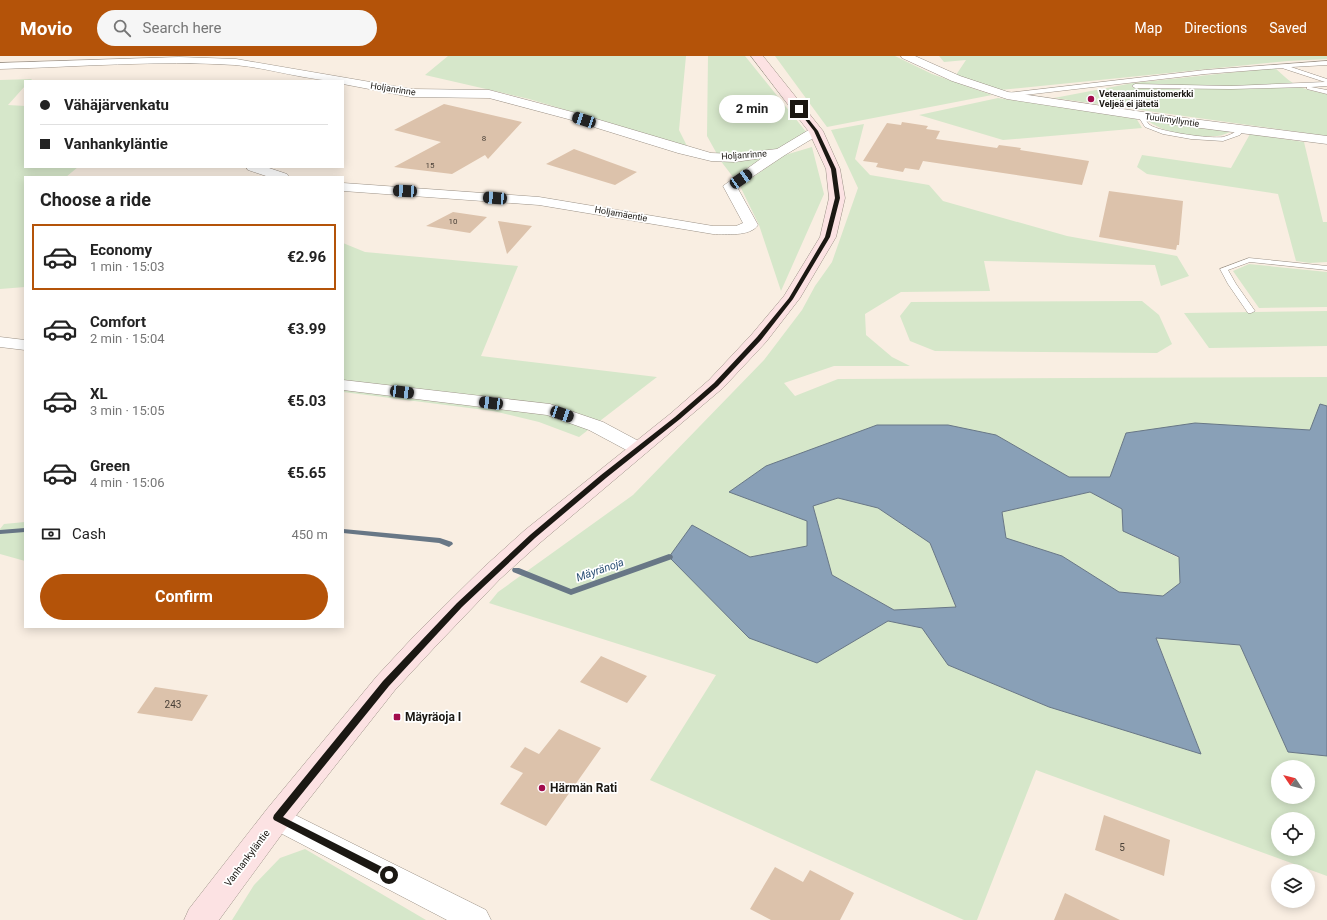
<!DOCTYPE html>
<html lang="en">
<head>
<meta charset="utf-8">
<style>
  body { margin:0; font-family:Roboto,sans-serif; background:#f6f6f6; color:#222; height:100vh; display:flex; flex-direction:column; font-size:15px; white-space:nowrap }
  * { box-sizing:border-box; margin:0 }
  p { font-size:13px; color:#767676 }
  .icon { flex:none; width:22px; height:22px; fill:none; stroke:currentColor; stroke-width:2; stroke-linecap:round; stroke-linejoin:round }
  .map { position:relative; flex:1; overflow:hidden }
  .sheet { position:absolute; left:24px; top:120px; width:320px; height:452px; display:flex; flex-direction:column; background:#fff; border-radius:0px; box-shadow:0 2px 10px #0003 }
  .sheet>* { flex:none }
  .banner { position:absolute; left:24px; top:24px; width:320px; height:88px; border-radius:0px; box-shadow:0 2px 10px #0003; display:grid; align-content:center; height:88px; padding:0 16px; background:#fff }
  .needle { width:26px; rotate:305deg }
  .controls { position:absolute; left:1271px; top:704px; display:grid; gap:8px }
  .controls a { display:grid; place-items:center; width:44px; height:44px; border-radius:50%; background:#fff; box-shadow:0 2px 10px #0003; font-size:20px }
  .end { position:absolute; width:18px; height:18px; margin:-9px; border:5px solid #1b1813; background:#fff; box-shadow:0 0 0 2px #fff }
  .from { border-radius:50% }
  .bubble { position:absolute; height:28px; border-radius:14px; background:#fff; box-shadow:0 2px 10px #0003; font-size:13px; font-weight:700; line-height:28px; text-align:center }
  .car { position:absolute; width:12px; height:24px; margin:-12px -6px; border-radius:5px; box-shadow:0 0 3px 1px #0007; background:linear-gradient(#222 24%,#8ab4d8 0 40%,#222 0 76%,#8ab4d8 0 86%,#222 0) }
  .banner b { display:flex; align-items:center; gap:14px; height:38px; font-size:15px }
  .banner b+b { border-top:1px solid #e0e0e0 }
  .banner i { width:10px; height:10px; background:#222 }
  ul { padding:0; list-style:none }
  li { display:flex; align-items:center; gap:12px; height:66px; margin:0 8px 6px; padding:0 8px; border:2px solid transparent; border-radius:0px }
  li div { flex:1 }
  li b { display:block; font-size:15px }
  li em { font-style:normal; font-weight:700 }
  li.on { border-color:#b45309 }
  li>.icon { width:36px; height:36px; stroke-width:1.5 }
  h2 { padding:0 16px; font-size:18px; line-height:48px }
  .pay { display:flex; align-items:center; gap:10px; height:44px; padding:0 16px; font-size:15px }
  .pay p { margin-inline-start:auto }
  .button { display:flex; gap:8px; margin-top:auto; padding:8px 16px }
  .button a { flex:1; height:46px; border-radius:24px; background:#b45309; color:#fff; font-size:16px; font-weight:700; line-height:46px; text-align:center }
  header { display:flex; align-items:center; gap:24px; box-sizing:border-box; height:56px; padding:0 20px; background:#b45309; color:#fff }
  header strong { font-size:19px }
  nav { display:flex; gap:22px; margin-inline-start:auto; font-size:14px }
  .search { width:280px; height:36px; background:#f6f6f6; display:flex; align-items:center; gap:10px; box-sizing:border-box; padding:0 14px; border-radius:22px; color:#767676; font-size:15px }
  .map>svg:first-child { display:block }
  .green { fill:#d6e7ca; fill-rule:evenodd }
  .water { fill:#89a0b7; stroke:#687786; fill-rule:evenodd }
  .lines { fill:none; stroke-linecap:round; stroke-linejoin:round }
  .stream { fill:#687786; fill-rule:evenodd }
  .building { fill:#dcc2ab }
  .lane-casing { stroke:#9c9287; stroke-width:1 }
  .street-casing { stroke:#9c9287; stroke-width:1 }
  .secondary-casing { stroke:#9c9287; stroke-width:1 }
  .lane { fill:#fff; fill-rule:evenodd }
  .street { fill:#fff; fill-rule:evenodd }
  .secondary { fill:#fce2e3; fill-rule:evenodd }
  .route { fill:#1b1813 }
  .poi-dot { fill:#a20c4c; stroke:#fff; stroke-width:1.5 }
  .labels { text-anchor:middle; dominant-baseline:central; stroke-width:3.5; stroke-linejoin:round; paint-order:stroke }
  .number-label { font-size:8px; fill:#4b4239 }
  .far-street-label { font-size:9px; fill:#1b1813; stroke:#fff }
  .far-poi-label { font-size:9px; font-weight:bold; fill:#1b1813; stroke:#fff; text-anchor:start }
  .near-number-label { font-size:10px; fill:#4b4239 }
  .street-label { font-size:10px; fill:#1b1813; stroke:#fff }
  .water-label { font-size:11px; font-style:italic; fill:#2c5175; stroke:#fff }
  .near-poi-label { font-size:12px; font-weight:bold; fill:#1b1813; stroke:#fff; text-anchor:start }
</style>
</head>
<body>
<header>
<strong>Movio</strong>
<div class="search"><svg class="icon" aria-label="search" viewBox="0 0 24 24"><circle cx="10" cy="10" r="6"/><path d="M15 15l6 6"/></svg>Search here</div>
<nav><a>Map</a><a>Directions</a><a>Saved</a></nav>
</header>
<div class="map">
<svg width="1327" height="864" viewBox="0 0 1327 864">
  <rect width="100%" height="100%" fill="#f9eee2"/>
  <path class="green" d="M448,0H686L679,74L687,90L529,43L425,19Z
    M708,0H745L807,77L777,93L734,98H717L707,80Z
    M775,0H895L932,18L992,39L827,71Z
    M939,0H1327V3L1288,5L1000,34L956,19L966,4L944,6Z
    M1275,12C1295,31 1301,33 1327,38V80L1054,42L1133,27Z
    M32,23L30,25H25V30L8,49L25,50V111H78L66,121H25V231L0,233V24Z
    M998,42L1136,62L1142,72L1003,84L919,59Z
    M1146,63L1232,75C1227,77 1222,80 1217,80C1195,82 1163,78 1146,63Z
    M864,68L855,103L870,119L929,129L943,145L1067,180L1177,200L1189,220L1161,230L1155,209L984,205L990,235L901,236L865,258L866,279L892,301L910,310H834L784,327L795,340L838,323L1327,321V350L1320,348L1311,374L1200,368L1126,377L1110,421H1069L996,379L730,436L807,465V490L750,501L692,469L816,607L888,565L923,572L949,609L1049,651L1201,698L1156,581L1240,589L1288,696L1327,700V820L1036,714L977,864H964L650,724L716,619L489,547L498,536L633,439L764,304L802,254L815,230L832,206L858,132L831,74ZM1278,711H1308V741H1278ZM1278,763H1308V793H1278Z
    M1250,78L1304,86L1323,166H1327V206L1310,207L1296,205L1278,138L1147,118L1137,111L1142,99L1231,112Z
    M812,91L824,138L781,235L759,169L740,130L785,99Z
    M766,100L733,121L720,104Z
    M343,187L365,196L518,210L481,300L657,321L579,381L539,366L493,355L343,336Z
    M1249,208L1327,216V251L1259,252L1233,215Z
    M1142,245L1159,259L1172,288L1157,297L935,295L910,285L900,260L911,246Z
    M1327,255V290L1209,292L1184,257Z
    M1090,436L1122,453L1123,475L1179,502L1180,527L1163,540L1119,536L1062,500L1006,482L1002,456Z
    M838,442L878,452L930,487L956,552L894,554L832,519L813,450Z
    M25,466V505L0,498V473L4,468Z
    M305,793L426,864H232L254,829L280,802Z"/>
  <path class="water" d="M1320,348L1327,350V700L1288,696L1240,589L1156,582L1201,698L1049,651L948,609L922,572L888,565L817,607L749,582L669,501L692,469L750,501L807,490V465L729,436L766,410L877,369H948L996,379L1069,421H1110L1126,377L1195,367L1310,374ZM1090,436L1122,453L1123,475L1179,501L1180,527L1163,540L1119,536L1062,500L1006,482L1002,456ZM838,442L878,452L930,487L956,551L894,554L832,519L813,450Z"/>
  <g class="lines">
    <path class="stream" d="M25,472V476L0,478V474Z
      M343,473L440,482L452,486L453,488L449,491L439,487L343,477Z
      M669,498L672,499L673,501L672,503L571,539L513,516L512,514L513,512H519L571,533Z"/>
  </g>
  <path class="building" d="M444,48L522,66L488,103L485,99L452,118L394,111L441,86L394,74Z
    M902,66L928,70L926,73L940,75L936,83L997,92L999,89L1021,92L1020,94L1089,105L1082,129L923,105L919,114L905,112L903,116L876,111L878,107L863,105L887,67L901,69Z
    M574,93L637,116L615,129L546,108Z
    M1109,135L1183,145L1179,189H1177L1176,194L1099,181Z
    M453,156L487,161L470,177L426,170Z
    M498,165L532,170L507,198Z
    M601,600L647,620L627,647L580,626Z
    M155,631L208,639L192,665L137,657Z
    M559,673L601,692L546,770L500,748L523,717L510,711L525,691L539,698Z
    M1104,759L1170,784L1164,820L1095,794Z
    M775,811L803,826L810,814L854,837L840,864H771L750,853Z
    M1065,837L1120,864H1054Z"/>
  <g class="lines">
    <g class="lane-casing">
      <path id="lane" d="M1327,5V9L1291,11L1327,23V30L1311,31L1327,34V38L1307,33V31L1231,33L1135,32L1132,30L1135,28L1231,30L1325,26L1282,12L1205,18L1007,41L1004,39L1007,37L1205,14Z
        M1139,59H1143C1145,62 1147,67 1150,69C1160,76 1211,83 1223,81C1230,79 1235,77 1239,72L1244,73L1240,79L1223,85L1191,83L1163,78L1145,71L1138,60Z
        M1249,202L1327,210V214L1250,206L1228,214L1236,228L1255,255L1251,257H1248L1228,228L1220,213Z"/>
    </g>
    <g class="street-casing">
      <path id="street" d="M901,0H915L960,20L1008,36L1177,61L1327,80V88L1177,69L1007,43L952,25L902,2Z
        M179,1L236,3L411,33L489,34L576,57L711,97L735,98L777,93L812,72H820L822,75L820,78L785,99L737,131L758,169C750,181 726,178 713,178L539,149L343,135V127L539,141L713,170H736L743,167L723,130L762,102L735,106L711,105L678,97L568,63L489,42L411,41L343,28V25C306,25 271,12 235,9C158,4 77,11 0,13V7Z
        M246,111H266L287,118L289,121H269L248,114Z
        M0,281L25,284V294L0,291Z
        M343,324L550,348L603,366L646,389L649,393L646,397L639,399L632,397L589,374L547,359L343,334Z
        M277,750L486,854L491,864H447L267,770L264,762L267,754Z"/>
    </g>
    <g class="secondary-casing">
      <path id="secondary" d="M751,0H763L823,75L840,113L845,142L836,181L800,242L766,286L723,332L541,486L500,523L434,592L395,634L287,771L219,864H184L189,853L267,753L377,620L416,578L484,511L525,474L670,358L709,324L752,278L784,240L820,181L829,142L826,113L809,76Z"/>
    </g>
    <use href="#lane" class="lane"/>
    <use href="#street" class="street"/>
    <use href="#secondary" class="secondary"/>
  </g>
  <path class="route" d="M799,51L818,75L836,113L840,142L830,181L793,243L761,284L718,330L680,363L606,422L535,482L462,551L389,630L283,761L392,816L393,819L392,822L389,823L386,822L274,764L273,762L274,759L383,625L457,547L530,479L601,419L675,361L714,327L757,281L789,242L825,181L835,142L831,113L814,75L797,53Z"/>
  <g class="poi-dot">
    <circle cx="1091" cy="43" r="4"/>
    <rect x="393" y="657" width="8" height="8" rx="2"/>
    <circle cx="542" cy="732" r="4"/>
  </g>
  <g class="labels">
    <g class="number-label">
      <text x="484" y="82">8</text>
      <text x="430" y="109">15</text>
      <text x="453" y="165">10</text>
    </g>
    <g class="far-street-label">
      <text transform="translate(393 33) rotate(9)">Holjanrinne</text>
      <text transform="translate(1172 64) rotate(8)">Tuulimyllyntie</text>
      <text transform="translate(744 99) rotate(-4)">Holjanrinne</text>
      <text transform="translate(621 158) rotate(10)">Holjamäentie</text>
    </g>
    <g class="far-poi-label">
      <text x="1099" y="38">Veteraanimuistomerkki<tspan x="1099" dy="10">Veljeä ei jätetä</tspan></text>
    </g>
    <g class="near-number-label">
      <text x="173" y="648">243</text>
      <text x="1122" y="791">5</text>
    </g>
    <g class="street-label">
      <text transform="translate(247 802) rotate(-53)">Vanhankyläntie</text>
    </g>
    <g class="water-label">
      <text transform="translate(600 514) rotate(-19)">Mäyränoja</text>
    </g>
    <g class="near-poi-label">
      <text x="405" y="661">Mäyräoja I</text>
      <text x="550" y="732">Härmän Rati</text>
    </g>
  </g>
</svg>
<div class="controls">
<a><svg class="needle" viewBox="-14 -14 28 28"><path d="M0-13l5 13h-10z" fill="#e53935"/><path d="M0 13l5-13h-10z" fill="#767676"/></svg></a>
<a><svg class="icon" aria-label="locate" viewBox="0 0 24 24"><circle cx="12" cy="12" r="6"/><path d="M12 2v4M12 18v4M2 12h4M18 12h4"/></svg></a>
<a><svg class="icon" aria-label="layers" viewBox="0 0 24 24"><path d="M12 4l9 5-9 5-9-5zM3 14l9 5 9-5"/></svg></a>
</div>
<i class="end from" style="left:389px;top:819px"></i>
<i class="end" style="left:799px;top:53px"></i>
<div class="bubble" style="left:719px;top:39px;width:66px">2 min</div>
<i class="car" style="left:584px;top:64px;rotate:288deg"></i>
<i class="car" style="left:741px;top:123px;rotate:56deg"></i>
<i class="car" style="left:405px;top:135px;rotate:273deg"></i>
<i class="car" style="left:495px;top:142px;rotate:274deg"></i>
<i class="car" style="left:402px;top:336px;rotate:97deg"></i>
<i class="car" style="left:491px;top:347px;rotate:277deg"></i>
<i class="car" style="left:562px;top:358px;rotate:109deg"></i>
<div class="banner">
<b><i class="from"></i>Vähäjärvenkatu</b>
<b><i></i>Vanhankyläntie</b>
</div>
<section class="sheet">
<h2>Choose a ride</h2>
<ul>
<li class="on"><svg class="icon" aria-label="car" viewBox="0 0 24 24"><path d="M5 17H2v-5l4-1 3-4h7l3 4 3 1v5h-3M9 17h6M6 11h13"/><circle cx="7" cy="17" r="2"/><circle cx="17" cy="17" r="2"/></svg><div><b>Economy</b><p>1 min · 15:03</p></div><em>€2.96</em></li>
<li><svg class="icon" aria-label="car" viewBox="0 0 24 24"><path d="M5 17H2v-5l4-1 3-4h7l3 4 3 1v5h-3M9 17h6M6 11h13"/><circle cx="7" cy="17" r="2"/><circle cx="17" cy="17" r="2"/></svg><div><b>Comfort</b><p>2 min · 15:04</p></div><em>€3.99</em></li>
<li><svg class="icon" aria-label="car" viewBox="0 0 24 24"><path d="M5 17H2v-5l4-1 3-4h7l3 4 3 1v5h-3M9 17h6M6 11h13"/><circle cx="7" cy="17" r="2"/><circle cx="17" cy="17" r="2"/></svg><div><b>XL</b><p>3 min · 15:05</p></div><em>€5.03</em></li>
<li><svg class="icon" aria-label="car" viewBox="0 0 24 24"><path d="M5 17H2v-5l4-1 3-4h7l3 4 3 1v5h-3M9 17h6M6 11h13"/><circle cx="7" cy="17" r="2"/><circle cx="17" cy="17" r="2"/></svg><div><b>Green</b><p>4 min · 15:06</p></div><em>€5.65</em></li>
</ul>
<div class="pay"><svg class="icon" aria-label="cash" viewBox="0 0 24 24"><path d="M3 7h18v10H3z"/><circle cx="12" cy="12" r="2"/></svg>Cash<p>450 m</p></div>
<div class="button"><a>Confirm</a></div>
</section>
</div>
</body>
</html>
